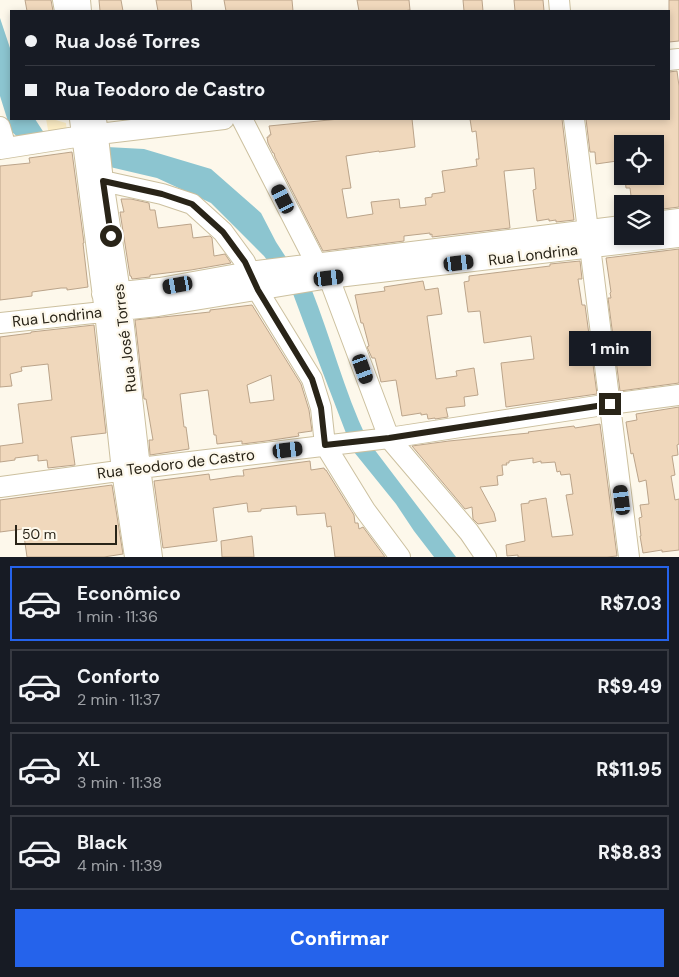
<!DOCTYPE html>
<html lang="pt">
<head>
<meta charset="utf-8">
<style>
  body { margin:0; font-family:"DM Sans",sans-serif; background:#242831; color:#f1f3f6; height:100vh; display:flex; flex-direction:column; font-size:19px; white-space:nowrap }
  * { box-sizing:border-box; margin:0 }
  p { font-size:16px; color:#9ea1a6 }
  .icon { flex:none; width:28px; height:28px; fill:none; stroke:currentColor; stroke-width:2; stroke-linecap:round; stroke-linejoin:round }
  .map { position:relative; height:557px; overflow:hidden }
  .drawer { display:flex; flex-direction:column; background:#171b24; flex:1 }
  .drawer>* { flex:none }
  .top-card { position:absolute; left:10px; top:10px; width:660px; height:110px; border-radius:0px; box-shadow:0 2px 8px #0003; display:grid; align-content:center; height:110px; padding:0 15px; background:#171b24 }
  .tools { position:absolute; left:614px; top:135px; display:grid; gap:10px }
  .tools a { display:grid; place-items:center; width:50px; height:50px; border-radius:0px; background:#171b24; box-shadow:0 2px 8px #0003; font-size:25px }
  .scale { position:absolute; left:15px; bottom:12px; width:102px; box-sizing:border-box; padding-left:5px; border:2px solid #292418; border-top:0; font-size:14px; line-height:18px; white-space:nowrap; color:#292418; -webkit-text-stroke:4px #fdf8eb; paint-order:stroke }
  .end { position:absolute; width:22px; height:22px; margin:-11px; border:6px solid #292418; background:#fff; box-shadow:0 0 0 2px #fff }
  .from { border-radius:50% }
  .bubble { position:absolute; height:35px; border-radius:0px; background:#171b24; box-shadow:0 2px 8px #0003; font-size:16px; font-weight:800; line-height:35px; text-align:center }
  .car { position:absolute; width:15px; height:30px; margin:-15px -8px; border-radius:6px; box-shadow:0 0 4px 1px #0007; background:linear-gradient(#222 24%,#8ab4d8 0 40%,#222 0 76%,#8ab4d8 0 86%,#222 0) }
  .top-card b { display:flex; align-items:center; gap:18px; height:48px; font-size:19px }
  .top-card b+b { border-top:1px solid #363941 }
  .top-card i { width:12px; height:12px; background:#f1f3f6 }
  ul { padding:9px 0 0; list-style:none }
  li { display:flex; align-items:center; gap:15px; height:75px; margin:0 10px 8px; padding:0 5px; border:2px solid #363941; border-radius:0px }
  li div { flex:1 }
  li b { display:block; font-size:19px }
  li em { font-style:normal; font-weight:800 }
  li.on { border-color:#2563eb }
  li>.icon { width:45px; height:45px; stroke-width:1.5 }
  .cta { display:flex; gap:10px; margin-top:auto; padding:10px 15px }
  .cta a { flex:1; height:58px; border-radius:0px; background:#2563eb; color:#fff; font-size:20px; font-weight:800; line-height:58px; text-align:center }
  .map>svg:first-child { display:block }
  .built { fill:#fdeec5 }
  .water { fill:#8cc5d0 }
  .building { fill:#f0d8bc; stroke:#bba48a; fill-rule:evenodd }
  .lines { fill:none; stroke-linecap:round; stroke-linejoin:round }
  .minor-casing { stroke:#ccc09f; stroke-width:22 }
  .minor { stroke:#fff; stroke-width:20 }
  .route { stroke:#292418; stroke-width:6 }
  .labels { text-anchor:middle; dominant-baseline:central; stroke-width:4.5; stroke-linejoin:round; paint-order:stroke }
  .street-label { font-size:15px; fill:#292418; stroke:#fdf8eb }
</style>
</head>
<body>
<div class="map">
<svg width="679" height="557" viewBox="0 0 679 557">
  <rect width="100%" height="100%" fill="#fdf8eb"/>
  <path class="built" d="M46,119H52L66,123L67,133L49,135Z"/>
  <path class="water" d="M0,18L11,51V119H35L48,139L23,142L11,131L0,96Z
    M107,147L144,149L211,169L261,213L276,242L289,262L271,265L264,256L211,203L157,178L110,167Z
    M311,288C331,338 344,391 367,439L349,441L305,326L292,291Z
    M374,449L456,557H434L414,531L396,504L354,452Z"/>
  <path class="building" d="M25,0H51L53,11H27Z
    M99,0H121L123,11H100Z
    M156,0H191L192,11H158Z
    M224,0H292L293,11H226Z
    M357,0H409L410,10L403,11H359Z
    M463,0H482L483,11H464Z
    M514,0H543L544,11H515Z
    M669,0H679V41L669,42Z
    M677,71L679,86V207L655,210V204H632L630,188H626L625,178L639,176H655V144H622V148L615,149L617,161L596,164L595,152H590L586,119H669V72Z
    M339,119H412L415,147L379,152V151L346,156L351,188L342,189L347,218L373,214L371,202L399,199L400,208L426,205L425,198L432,197V194L445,192L442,171L477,166L476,159H479L476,131L472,132L470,119H562L574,220L556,222V220L549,221V219L537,221L533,190L536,189L534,168L504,171L510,228L432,237V234L430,235V233L404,236V241L323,251L275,157L274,153H273L268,143L267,137H269V135H271L269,126Z
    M72,152L84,243H83L88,287L67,290V288H61L32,292V296L0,300V166L30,163L29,158Z
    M121,199H131L149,203L150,210H155L158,228L191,224L193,238L210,236L212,238L214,256L225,254L231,263L191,270L150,275V277L132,279L131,276H130L120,212H124Z
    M679,249V383L620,391L608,298H611L610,293L611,292L606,258Z
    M580,261L582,279H578L582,305H585L597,394L506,407L501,363L534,359L531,336L484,343L480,311L468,312L464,282L469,281V276L550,266V264Z
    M423,281L425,290L438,288L442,314L427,316L436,379L457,376L456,371L474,368L478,395L464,397L465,406L446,408L448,417L435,419V418L428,419L427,414L421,415V413L402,416L396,380L381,382L375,358H372L367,347L369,346L363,323H361L355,295L385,291L384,287Z
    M252,305L301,384L309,410L312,431L298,433L299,436L266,441L242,444V441L217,444L216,435H214L208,390L180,394L184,427H186L189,449L150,455L149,440H153L146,399H144L135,320L210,312V310ZM271,375L274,400L250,403L247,385Z
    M94,325L106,433L71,437L75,465L48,468L47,460L38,461V455L15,458V460L0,462V446L23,443L18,404L52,400L48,364L21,367L22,371L10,374L12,386L0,387V337L31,333V332Z
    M679,407V444L677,445L678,455L672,456L675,475L671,476L675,500L679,499V550L662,552V550L643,553L640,536H641L639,518L642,517L640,505L649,504L646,480L639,482L633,453L631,454L626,422L637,420L636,414Z
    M600,424L617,556L607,557H518V555L507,556L506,545L525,541L521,504L529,503V501L546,498L552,537L573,535L566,495L573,494L570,474L561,475L560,471L557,472L555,462L541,463V461L533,463V458L509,461V463H506L507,465H502L503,475L497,476L498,485L480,487L494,513L496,521L478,524L473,519L472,507L465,509L412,446L449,441L529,433L528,432L574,426L575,428Z
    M310,461L311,470L324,468L325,470H326L354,515L355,523H358L359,529L363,527L385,557H335L331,526L327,527L325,513L297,515L296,506L261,509V511L248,512L247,503L213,508L217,541L163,548L154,481L209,474L210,480L237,476H244L243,470Z
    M112,485L123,554L104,557H27L23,529L0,532V500Z
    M252,536L254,557H222L221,541Z"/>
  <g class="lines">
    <g class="minor-casing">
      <path id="minor" d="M63,0L65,11
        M80,0L81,11
        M559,0L560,11
        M669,60L679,59
        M80,119L105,312L122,471L135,557
        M96,119L103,181L120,292L140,468L152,557
        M242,119L316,263L329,278L389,438L469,532L486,557
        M574,119L629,557
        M0,127L6,148
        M0,149L82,136L224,119
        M103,181L162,194L192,204L202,213L223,232L245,262L258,291L312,379L321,408L325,445L365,510L400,557
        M655,222L679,219
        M102,294L160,288L249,272L622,226
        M0,323L158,306L329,278L679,237
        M0,487L140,468L389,438L610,404L679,395"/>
    </g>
    <use href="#minor" class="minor"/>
  </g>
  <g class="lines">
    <path class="route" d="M111,236L103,181L162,194L192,204L202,213L223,232L245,262L258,290L312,379L321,408L325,445L389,438L610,404"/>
  </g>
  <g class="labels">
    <g class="street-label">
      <text transform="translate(533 255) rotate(-7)">Rua Londrina</text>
      <text transform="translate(57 317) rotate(-6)">Rua Londrina</text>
      <text transform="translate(125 338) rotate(-97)">Rua José Torres</text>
      <text transform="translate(176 464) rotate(-7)">Rua Teodoro de Castro</text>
    </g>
  </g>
</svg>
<div class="tools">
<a><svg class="icon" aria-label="locate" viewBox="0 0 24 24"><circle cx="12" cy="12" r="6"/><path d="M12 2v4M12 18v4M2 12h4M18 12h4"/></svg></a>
<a><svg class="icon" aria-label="layers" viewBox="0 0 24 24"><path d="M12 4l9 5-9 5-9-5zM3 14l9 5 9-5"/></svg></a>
</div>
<div class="scale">50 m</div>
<i class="end from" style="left:111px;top:236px"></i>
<i class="end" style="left:610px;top:404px"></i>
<div class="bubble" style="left:569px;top:331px;width:82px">1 min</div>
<i class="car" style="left:283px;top:199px;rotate:333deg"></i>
<i class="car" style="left:459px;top:263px;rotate:83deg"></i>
<i class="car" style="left:329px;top:278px;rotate:83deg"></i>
<i class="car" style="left:178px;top:285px;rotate:260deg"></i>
<i class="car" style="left:363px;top:369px;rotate:160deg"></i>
<i class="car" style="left:288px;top:450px;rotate:83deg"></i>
<i class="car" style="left:622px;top:500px;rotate:353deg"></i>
<div class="top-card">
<b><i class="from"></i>Rua José Torres</b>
<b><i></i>Rua Teodoro de Castro</b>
</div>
</div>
<section class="drawer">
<ul>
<li class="on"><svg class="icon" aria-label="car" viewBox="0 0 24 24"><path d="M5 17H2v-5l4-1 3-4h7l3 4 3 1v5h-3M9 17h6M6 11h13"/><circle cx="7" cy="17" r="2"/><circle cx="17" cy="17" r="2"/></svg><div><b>Econômico</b><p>1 min · 11:36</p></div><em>R$7.03</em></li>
<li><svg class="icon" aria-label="car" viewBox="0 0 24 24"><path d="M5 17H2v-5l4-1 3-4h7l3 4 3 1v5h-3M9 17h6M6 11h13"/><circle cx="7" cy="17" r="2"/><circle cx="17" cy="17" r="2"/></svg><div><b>Conforto</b><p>2 min · 11:37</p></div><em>R$9.49</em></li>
<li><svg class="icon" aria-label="car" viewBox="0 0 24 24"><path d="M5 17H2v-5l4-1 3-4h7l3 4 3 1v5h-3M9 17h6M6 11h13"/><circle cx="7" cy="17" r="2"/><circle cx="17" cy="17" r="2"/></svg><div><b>XL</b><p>3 min · 11:38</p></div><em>R$11.95</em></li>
<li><svg class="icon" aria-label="car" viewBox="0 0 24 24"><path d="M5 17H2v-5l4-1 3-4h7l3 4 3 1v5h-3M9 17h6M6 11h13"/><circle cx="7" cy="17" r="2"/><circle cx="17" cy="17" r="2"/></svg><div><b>Black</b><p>4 min · 11:39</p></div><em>R$8.83</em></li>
</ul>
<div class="cta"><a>Confirmar</a></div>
</section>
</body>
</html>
